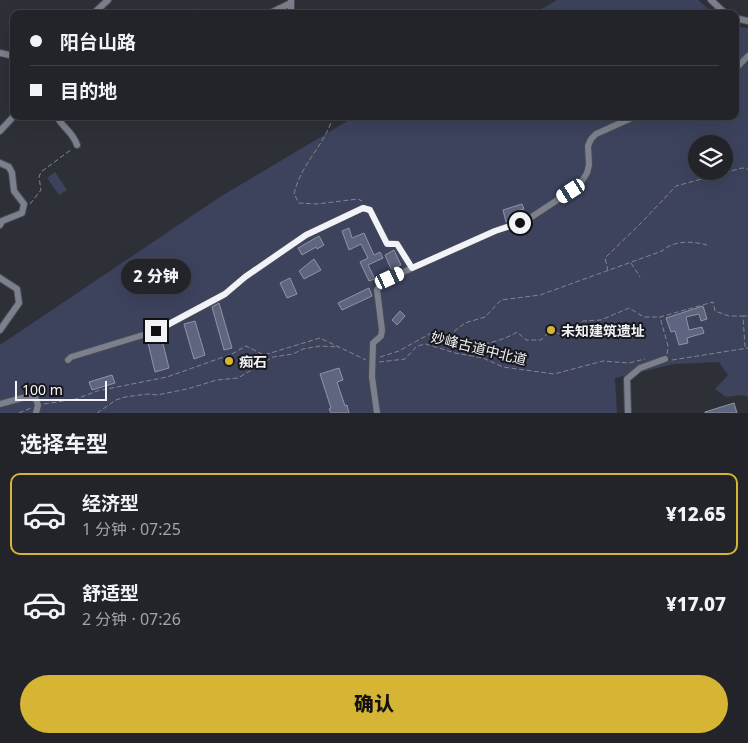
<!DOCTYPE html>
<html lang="zh">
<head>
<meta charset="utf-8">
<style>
  body { margin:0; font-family:"Noto Sans","Noto Sans SC",sans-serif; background:#2e3036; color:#f1f3f6; height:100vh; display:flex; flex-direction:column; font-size:19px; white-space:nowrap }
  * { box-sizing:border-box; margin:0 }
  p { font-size:16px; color:#a2a4a8 }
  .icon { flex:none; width:28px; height:28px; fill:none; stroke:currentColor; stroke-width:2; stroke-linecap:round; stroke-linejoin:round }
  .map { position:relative; height:413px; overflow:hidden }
  .side { display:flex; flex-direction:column; background:#22242a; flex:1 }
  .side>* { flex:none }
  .hud { position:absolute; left:10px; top:10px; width:729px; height:110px; border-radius:10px; box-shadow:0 5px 20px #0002,0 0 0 1px #3f4147; display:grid; align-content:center; height:110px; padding:0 20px; background:#22242a }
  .fabs { position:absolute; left:688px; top:135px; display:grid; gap:10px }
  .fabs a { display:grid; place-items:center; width:45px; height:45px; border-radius:50%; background:#22242a; box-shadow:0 5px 20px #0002,0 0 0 1px #3f4147; font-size:25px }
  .scale { position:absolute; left:15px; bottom:12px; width:92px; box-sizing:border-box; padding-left:5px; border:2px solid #f2f3f8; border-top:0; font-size:14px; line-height:18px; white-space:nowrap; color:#f2f3f8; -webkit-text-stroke:4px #18181c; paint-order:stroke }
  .end { position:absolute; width:22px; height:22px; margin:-11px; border:6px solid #f2f3f8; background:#111; box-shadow:0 0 0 2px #111 }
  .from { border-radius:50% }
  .bubble { position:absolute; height:35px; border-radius:18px; background:#22242a; box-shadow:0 5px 20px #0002,0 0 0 1px #3f4147; font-size:16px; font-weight:800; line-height:35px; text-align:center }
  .car { position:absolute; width:15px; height:30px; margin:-15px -8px; border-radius:6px; box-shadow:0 0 4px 1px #0007; background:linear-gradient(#fff 24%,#345 0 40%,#fff 0 76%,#345 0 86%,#fff 0) }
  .hud b { display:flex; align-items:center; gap:18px; height:48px; font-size:19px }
  .hud b+b { border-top:1px solid #3f4147 }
  .hud i { width:12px; height:12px; background:#f1f3f6 }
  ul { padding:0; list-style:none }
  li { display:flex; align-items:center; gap:15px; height:82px; margin:0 10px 8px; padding:0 10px; border:2px solid transparent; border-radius:10px }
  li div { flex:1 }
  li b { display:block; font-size:19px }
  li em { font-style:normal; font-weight:800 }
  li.on { border-color:#d6b534 }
  li>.icon { width:45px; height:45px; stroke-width:1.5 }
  h2 { padding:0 20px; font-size:22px; line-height:60px }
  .cta { display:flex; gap:10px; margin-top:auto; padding:10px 20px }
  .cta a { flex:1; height:58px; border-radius:30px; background:#d6b534; color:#111; font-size:20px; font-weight:800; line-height:58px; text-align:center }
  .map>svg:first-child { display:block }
  .green { fill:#3d435d; fill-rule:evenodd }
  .building { fill:#5e6581; stroke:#92949d }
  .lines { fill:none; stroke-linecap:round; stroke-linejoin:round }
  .minor-casing { stroke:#494b53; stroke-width:8 }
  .path { stroke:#83858c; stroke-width:1; stroke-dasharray:5 2.5; stroke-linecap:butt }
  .minor { stroke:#7c808d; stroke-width:6 }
  .route { stroke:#f2f3f8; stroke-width:6 }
  .poi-dot { fill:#d6b534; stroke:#18181c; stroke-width:2 }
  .labels { text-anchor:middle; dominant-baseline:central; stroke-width:4; stroke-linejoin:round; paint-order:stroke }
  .poi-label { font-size:14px; font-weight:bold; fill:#f2f3f8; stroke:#18181c; text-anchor:start }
  .street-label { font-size:14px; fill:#f2f3f8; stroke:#18181c }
</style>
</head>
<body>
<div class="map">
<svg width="748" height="413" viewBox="0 0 748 413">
  <rect width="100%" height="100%" fill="#2e3038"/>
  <path class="green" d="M557,0H698L714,14H533Z
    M735,26L748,28V397L742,395L726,397L715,389L728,375L719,362L674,364L615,378L617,413H0V345L220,197L356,116H735ZM696,144H724V171H696Z
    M55,172L67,190L59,195L47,178Z"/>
  <path class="building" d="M522,204L524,209L514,212L516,218L506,222L503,210Z
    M349,228L352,238L364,233L374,255L380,252L383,258L368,265L375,279L369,281L360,262L368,258L361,244L349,250L342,231Z
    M319,236L324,245L317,249L316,247L302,255L298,248Z
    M394,250L401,265L391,269L385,255Z
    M314,259L321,270L304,279L299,271Z
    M290,278L297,294L287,298L280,283Z
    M369,288L372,296L342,310L338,303Z
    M219,303L232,348L224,350L212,307Z
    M703,306L707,319L701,321L699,314L686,317L689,330L702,327L704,333L687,338L688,343L679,345L675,331L671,332L666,318Z
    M400,311L405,316L397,325L392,320Z
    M195,321L205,355L194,359L184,324Z
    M161,336L169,368L155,372L147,339Z
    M339,368L343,380L337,382L345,406L347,405L349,413H331L329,409L331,408L320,374Z
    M112,375L115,383L92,390L89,382Z
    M734,403L737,413H705V412Z"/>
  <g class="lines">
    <g class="minor-casing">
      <path id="minor" d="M711,0L726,14
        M291,1V14
        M198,13L199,14
        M93,14L108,0
        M268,14L291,3
        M735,18L748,21
        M0,53L14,56
        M735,69L748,56
        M57,116C61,127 72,130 77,145
        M0,131L14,116
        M0,163L9,167L12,173L14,191L24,204L22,213L2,221L0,225
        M0,278L17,289L19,303L0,330
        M68,360L71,357L156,331L225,294L245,277L306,235L363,208L370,210L387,243L397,244L412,268
        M0,404L29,396L35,397L38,405L36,413
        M377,413L372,377L373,343L381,336L382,330L377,290L382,283L390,278L495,231L530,218L571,191L580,184L587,173L589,165L588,146L591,139L596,134L636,116
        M628,413L627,379L640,368L665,359"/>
    </g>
    <path class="path" d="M333,116C326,144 301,163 294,194L299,203L317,204L358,199L362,201
      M30,204L41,190L39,177L41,172L72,149
      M631,263L640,277
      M608,271L605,258L642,222L676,186L742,168L748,169
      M448,336L465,323L485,317L501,300L540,295L662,251C674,240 692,241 707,245
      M745,347L743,316H748
      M667,354L668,346L660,317L713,302L715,311L729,316H743
      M380,357L399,351L433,332C443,335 453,340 463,344C477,348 505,340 517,332L526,340H541L551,330L561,335L572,329L583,321L601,320L629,308L644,317H660
      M672,360L748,348
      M379,362L405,359L417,346L426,344L455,353L483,358L503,367L554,374L603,361L629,363L645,359
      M44,404L76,399L97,391L167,377L232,354L246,346L264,355L320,338L366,360
      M19,413L31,408
      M97,413L116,400L125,397L148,394L157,395L187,389L217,380L238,378L273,357L293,354L303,349L320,346L339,347"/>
    <use href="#minor" class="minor"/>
  </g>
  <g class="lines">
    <path class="route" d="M156,331L225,294L245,277L306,235L363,208L370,210L387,244H397L412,268L495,231L520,223"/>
  </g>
  <g class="poi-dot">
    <circle cx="551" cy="330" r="5"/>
    <circle cx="229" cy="361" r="5"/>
  </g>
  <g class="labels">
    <g class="poi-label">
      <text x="561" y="330">未知建筑遗址</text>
      <text x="239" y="361">痴石</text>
    </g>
    <g class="street-label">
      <text transform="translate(479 348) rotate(14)">妙峰古道中北道</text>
    </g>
  </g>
</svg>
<div class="fabs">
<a><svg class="icon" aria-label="layers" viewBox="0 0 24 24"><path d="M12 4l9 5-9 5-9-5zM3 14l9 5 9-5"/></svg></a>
</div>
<div class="scale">100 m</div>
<i class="end from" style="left:520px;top:223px"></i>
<i class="end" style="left:156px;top:331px"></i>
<div class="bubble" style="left:121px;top:259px;width:70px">2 分钟</div>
<i class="car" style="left:571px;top:191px;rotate:237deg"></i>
<i class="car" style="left:390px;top:278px;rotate:65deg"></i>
<div class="hud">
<b><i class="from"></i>阳台山路</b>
<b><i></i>目的地</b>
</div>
</div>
<section class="side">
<h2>选择车型</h2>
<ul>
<li class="on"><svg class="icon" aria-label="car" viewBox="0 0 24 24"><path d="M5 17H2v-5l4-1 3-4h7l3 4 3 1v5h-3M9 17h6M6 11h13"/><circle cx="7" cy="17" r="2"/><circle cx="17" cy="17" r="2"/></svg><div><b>经济型</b><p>1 分钟 · 07:25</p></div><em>¥12.65</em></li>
<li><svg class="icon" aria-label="car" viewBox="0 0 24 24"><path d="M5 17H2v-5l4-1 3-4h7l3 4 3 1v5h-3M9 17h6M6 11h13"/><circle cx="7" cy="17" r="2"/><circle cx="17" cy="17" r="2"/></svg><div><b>舒适型</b><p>2 分钟 · 07:26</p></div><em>¥17.07</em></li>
</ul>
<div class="cta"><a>确认</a></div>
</section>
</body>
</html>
